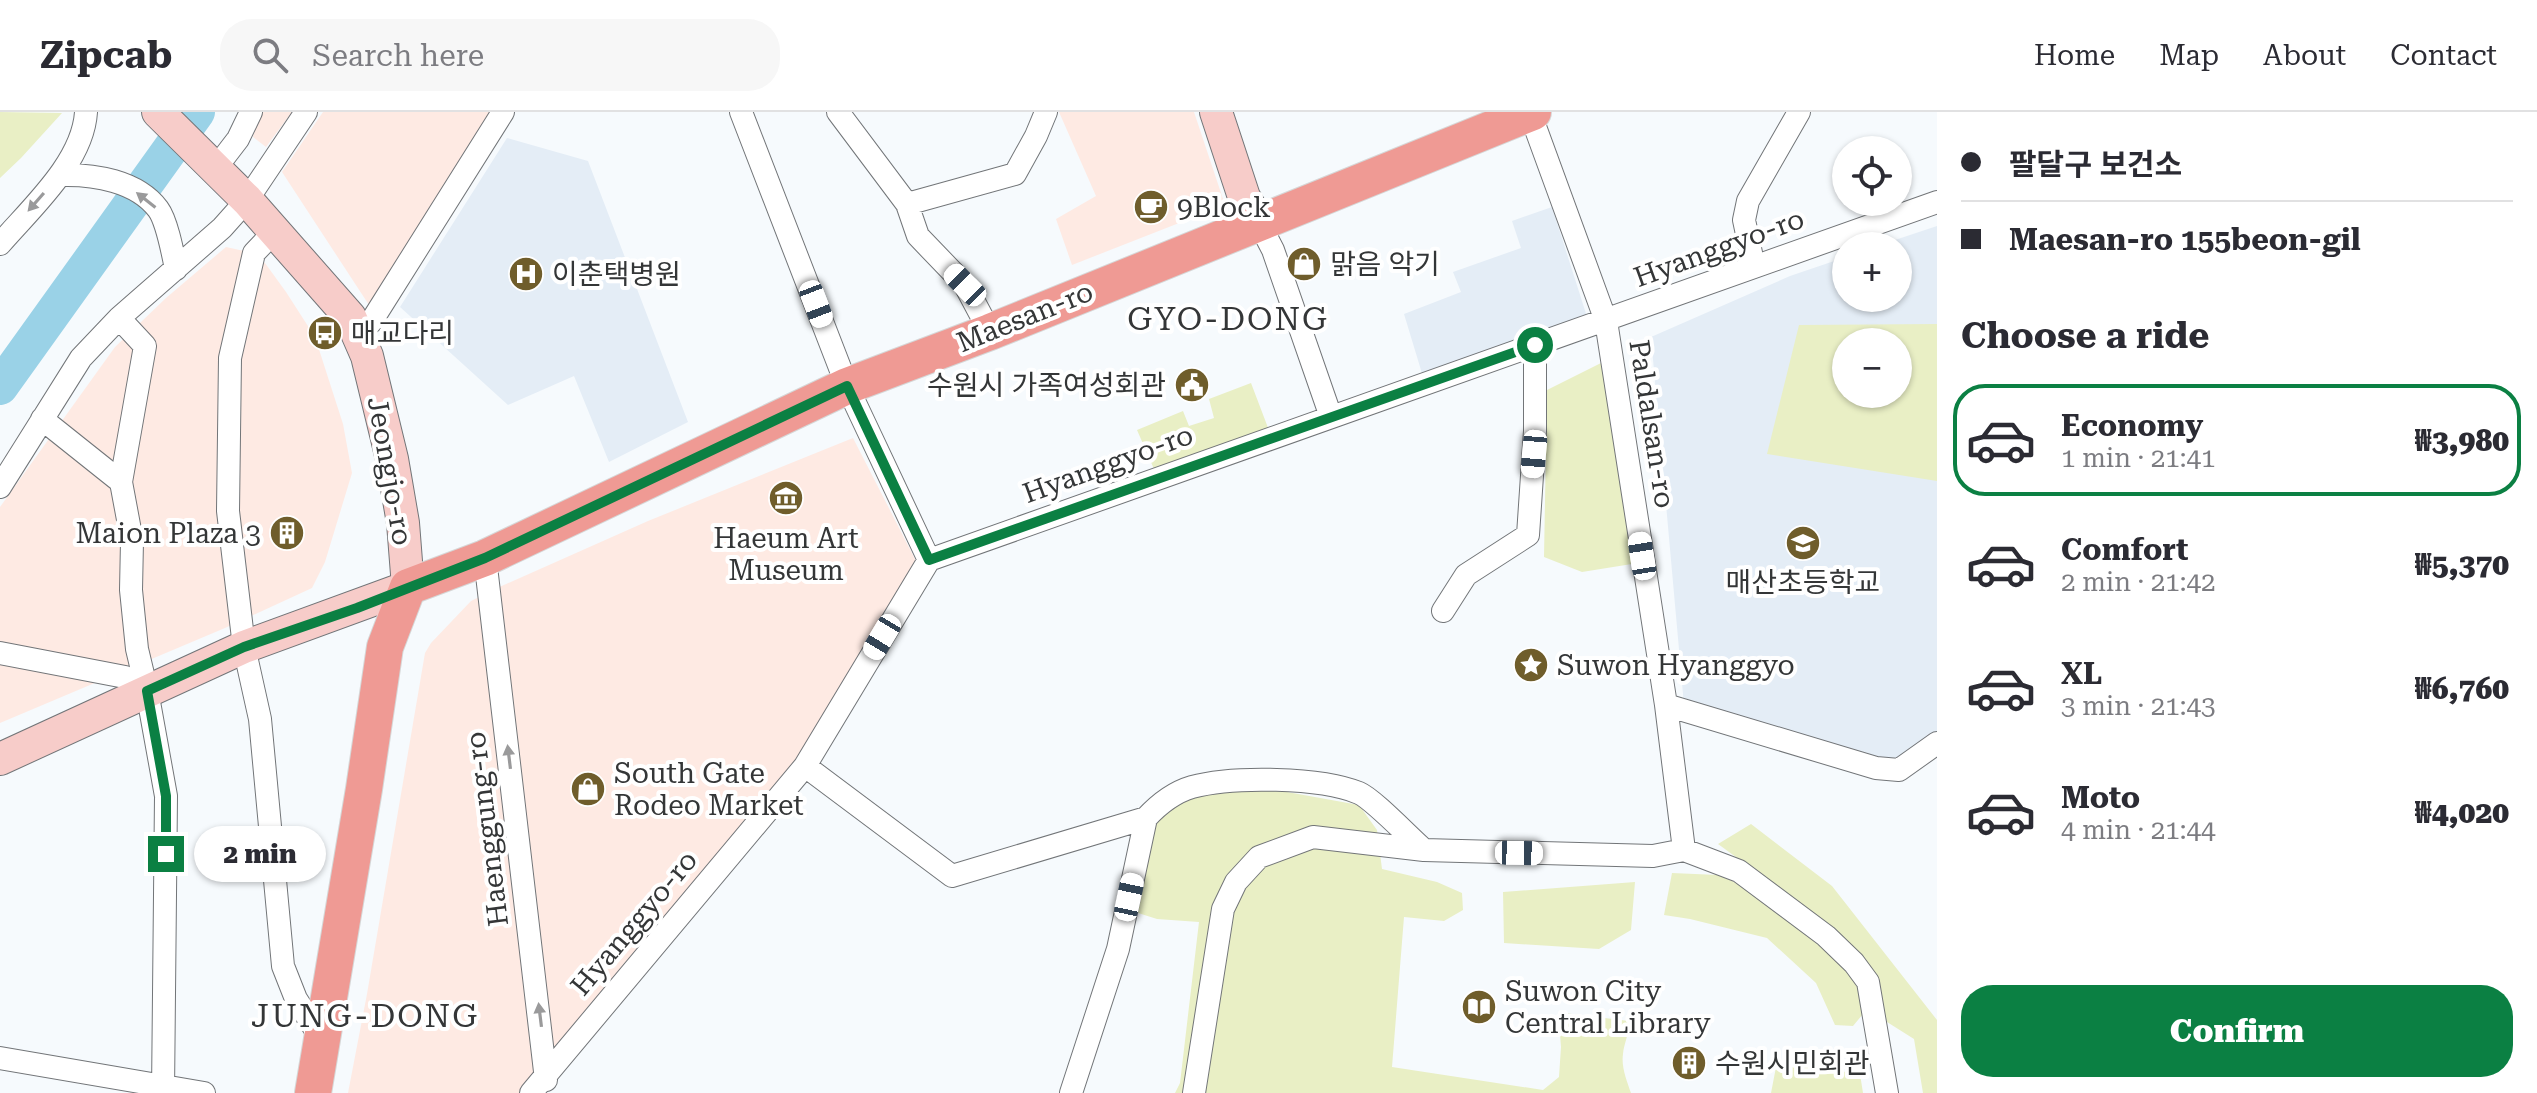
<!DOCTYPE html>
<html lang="en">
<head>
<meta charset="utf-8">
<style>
  body { margin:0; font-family:"Roboto Serif","Noto Sans KR",serif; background:#f7f7f7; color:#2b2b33; height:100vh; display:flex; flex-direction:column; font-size:30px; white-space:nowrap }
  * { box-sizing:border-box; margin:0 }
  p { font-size:26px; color:#7c7c81 }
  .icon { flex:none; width:44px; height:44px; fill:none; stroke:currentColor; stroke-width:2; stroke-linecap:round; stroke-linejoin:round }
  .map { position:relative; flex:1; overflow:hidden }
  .side { display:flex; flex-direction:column; background:#fff; width:600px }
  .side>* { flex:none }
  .hud { display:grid; align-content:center; height:176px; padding:0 24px; background:#fff }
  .buttons { position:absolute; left:1832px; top:24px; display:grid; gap:16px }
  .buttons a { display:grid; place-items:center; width:80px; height:80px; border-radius:50%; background:#fff; box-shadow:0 2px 6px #0004; font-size:40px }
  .end { position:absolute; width:36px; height:36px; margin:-18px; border:10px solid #0b8043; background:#fff; box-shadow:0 0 0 4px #fff }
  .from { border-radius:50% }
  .bubble { position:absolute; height:56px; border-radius:28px; background:#fff; box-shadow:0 2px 6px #0004; font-size:26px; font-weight:800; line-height:56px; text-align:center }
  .car { position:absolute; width:24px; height:48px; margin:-24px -12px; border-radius:10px; box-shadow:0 0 6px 2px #0007; background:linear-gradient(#fff 24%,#345 0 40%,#fff 0 76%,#345 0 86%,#fff 0) }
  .hud b { display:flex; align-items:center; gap:28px; height:76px; font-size:30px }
  .hud b+b { border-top:2px solid #e1e1e2 }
  .hud i { width:20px; height:20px; background:#2b2b33 }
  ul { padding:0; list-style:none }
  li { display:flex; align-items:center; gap:24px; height:112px; margin:0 16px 12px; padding:0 8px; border:4px solid transparent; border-radius:32px }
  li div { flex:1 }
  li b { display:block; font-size:30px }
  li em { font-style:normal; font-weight:800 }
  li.on { border-color:#0b8043 }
  li>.icon { width:72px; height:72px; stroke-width:1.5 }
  h2 { padding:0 24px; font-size:36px; line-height:96px }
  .cta { display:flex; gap:16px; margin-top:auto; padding:16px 24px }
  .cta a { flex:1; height:92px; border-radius:32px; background:#0b8043; color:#fff; font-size:32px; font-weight:800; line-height:92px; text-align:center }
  header { display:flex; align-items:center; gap:48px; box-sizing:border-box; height:112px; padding:0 40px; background:#fff; border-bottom:2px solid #e1e1e2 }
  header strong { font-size:38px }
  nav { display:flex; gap:44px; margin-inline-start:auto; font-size:28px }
  .search { width:560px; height:72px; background:#f7f7f7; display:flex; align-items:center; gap:20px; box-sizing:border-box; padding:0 28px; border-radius:32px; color:#7c7c81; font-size:30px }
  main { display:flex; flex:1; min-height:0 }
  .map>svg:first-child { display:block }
  .commercial { fill:#feeae3 }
  .built { fill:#e4edf6; fill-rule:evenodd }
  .green { fill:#e9efc5; fill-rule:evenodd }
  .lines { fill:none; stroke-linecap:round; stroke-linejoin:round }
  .river { stroke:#9ad2e7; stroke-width:36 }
  .street-casing { stroke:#727578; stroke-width:24 }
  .secondary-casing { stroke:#727578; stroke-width:34 }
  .primary-casing { stroke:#d6d7d7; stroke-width:38 }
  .street { stroke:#fff; stroke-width:22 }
  .secondary { stroke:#f7ccc9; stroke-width:32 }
  .primary { stroke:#ef9a94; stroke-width:36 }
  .oneway { fill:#9a9a9b }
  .route { stroke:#0b8043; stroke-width:10 }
  .labels { text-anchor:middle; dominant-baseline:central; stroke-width:8; stroke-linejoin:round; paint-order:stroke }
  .poi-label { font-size:28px; fill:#343637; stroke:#fff; text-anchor:start }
  .street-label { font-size:28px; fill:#343637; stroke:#fff }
  .quarter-label { font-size:32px; letter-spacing:2px; fill:#343637; stroke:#fff }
</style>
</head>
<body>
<header>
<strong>Zipcab</strong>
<div class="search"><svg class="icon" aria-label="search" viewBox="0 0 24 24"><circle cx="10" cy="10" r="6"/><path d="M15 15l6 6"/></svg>Search here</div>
<nav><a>Home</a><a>Map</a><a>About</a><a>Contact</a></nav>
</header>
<main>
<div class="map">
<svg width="1937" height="981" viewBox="0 0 1937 981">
  <rect width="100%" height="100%" fill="#f6fafd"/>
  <path class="commercial" d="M258,0H292L266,35L253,25Z
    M323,0H498L369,193L282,60Z
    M1059,0H1194L1225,93L1072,153L1056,107L1096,84Z
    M226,135L244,139L265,151L286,180L315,225L343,312L352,361L325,450L312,476L225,516L0,611V395L115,235L166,186Z
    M853,326L917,451L797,648L539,981H348L367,882L425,541L431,531L471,489L495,477L648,409Z"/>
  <path class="built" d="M507,26L588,49L688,310L609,350L574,264L508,293L400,195Z
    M1552,95L1589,211L1424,268L1404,202L1461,180L1453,160L1521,136L1512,109Z
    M1937,114V623L1897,654L1684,593L1651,225L1790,164L1846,145V186H1898V134H1877ZM1846,230H1898V282H1846Z"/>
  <path class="green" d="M0,0L62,1L21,46L0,66Z
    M1937,212V369L1767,342L1799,213ZM1846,230H1898V282H1846Z
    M1601,251L1638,451L1582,460L1544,445L1547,278Z
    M1251,271L1270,321L1157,364L1137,318L1183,299L1189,314L1214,306L1209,287Z
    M1232,676L1287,680L1359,693L1377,718L1382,757L1437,770L1462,781L1463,798L1444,809L1404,805L1392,955L1543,978L1559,965L1561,935L1559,910L1564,901L1629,909C1630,921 1624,930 1623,942C1621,955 1627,969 1631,981H1175L1180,971L1199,810L1157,807L1135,800L1159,696L1191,683Z
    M1751,712L1832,774L1937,908V981H1923L1914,927L1887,910L1867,854L1798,790L1718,732Z
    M1672,761L1718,763L1758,780L1802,814L1865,873L1868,896L1853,914L1835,913L1816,871L1767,826L1690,807L1664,803Z
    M1635,770L1631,818L1599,837L1504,831L1503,780Z
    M1777,950L1860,962L1863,981H1771Z"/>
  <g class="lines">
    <path class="river" d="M0,275L197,0"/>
    <g class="street-casing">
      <path id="street" d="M741,0L847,274L929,448
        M838,0L907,92L918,124L965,173L990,220
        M1530,1L1606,209L1666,593L1684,738
        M215,57L238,27L251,0
        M61,63C94,62 137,69 158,97C167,109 173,142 176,157
        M907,92L1015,62L1036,24L1046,0
        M1258,109L1273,138L1331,305
        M274,120L254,141L230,246L228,399L244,535L260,607L283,854L296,887L322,928
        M0,132C31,96 83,50 86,0
        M1754,155L1744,108L1748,89L1799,0
        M119,206L145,234L121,370L132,429L131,478L137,537L147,579L166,684L163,981
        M357,220L371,210L503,0
        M42,307L121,370
        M0,375L81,246L119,206L222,116L247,88L306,0
        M485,446L546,968
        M1443,499L1466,463L1528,423L1535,319V233
        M0,541L125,565L147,579
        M1666,593L1876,656L1899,658L1937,631
        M805,654L952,764L1146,706C1158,693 1175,680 1192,675C1232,664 1321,665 1359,681C1373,687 1410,726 1424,738
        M0,946L204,981
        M531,981L805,654L929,448L1937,90
        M1071,981L1118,837L1146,706
        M1194,981L1223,797L1236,770L1259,745L1313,725L1424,738L1653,744L1684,738L1739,759L1826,824L1854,851L1868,870L1887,981"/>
    </g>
    <g class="secondary-casing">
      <path id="secondary" d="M1216,0L1244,85L1258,109
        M0,647L244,535L408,475L403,411L392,347L367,244L350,205L247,88L158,0"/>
    </g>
    <g class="primary-casing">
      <path id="primary" d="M313,981L364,677L385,535L408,475L485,446L847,274L990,220L1533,0"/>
    </g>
    <use href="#street" class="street"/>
    <use href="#secondary" class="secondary"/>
    <use href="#primary" class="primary"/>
  </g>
  <defs><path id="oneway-solid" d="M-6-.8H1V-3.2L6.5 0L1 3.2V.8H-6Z" transform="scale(2)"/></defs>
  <g class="oneway">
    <use href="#oneway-solid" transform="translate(146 88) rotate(-142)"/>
    <use href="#oneway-solid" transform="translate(36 90) rotate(131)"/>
    <use href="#oneway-solid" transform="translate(509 645) rotate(-97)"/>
    <use href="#oneway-solid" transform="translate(540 903) rotate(-97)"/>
  </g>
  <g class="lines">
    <path class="route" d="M166,742V684L147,579L244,535L357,496L485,446L847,274L929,448L1535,233"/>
  </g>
  <defs>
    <g id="cafe-disc" transform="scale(1.8)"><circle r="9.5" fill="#6f5d2b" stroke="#fff"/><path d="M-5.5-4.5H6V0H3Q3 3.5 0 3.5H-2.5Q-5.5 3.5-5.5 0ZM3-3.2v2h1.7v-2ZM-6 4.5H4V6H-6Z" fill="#fff"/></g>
    <g id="shop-disc" transform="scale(1.8)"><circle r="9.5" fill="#6f5d2b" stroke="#fff"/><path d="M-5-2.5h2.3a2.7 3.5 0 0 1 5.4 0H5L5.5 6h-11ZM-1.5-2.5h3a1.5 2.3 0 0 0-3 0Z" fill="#fff"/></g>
    <g id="hospital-disc" transform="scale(1.8)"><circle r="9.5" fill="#6f5d2b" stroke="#fff"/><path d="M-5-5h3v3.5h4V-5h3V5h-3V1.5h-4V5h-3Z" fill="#fff"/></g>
    <g id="bus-disc" transform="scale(1.8)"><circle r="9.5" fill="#6f5d2b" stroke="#fff"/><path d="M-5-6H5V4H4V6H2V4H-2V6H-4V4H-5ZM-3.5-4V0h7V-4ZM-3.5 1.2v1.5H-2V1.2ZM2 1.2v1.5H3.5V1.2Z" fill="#fff"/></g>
    <g id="civic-disc" transform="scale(1.8)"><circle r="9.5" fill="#6f5d2b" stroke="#fff"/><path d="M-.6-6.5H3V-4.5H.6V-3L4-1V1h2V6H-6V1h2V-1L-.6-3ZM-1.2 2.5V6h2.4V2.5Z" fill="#fff"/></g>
    <g id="museum-disc" transform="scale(1.8)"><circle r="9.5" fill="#6f5d2b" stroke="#fff"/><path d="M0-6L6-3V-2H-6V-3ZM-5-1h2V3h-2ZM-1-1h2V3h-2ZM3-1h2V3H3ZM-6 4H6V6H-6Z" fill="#fff"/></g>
    <g id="building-disc" transform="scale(1.8)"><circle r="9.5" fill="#6f5d2b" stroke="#fff"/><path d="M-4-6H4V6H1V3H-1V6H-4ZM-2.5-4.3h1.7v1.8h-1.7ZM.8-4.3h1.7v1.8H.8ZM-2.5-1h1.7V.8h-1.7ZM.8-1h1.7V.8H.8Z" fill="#fff"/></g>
    <g id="school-disc" transform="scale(1.8)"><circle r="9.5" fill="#6f5d2b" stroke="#fff"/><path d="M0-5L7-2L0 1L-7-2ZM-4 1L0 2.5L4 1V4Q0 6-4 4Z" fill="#fff"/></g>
    <g id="sight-disc" transform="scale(1.8)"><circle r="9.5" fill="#6f5d2b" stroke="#fff"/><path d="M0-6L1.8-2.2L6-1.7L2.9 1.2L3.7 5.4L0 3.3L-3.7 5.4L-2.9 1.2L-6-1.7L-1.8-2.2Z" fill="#fff"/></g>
    <g id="library-disc" transform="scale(1.8)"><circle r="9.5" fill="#6f5d2b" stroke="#fff"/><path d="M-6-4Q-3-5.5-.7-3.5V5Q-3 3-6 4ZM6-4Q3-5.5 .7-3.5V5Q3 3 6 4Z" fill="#fff"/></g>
  </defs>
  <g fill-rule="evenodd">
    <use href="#cafe-disc" x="1151" y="95"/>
    <use href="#shop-disc" x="1304" y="152"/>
    <use href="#hospital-disc" x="526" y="162"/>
    <use href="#bus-disc" x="325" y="221"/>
    <use href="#civic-disc" x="1192" y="273"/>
    <use href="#museum-disc" x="786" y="386"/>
    <use href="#building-disc" x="287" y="421"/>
    <use href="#school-disc" x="1803" y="431"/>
    <use href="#sight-disc" x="1531" y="553"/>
    <use href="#shop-disc" x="588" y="677"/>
    <use href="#library-disc" x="1479" y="895"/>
    <use href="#building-disc" x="1689" y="951"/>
  </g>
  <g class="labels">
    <g class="poi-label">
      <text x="1177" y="95">9Block</text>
      <text x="1330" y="152">맑음 악기</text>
      <text x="552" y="162">이춘택병원</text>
      <text x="351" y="221">매교다리</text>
      <text x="1166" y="273" text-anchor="end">수원시 가족여성회관</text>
      <text x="261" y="421" text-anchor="end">Maion Plaza 3</text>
      <text x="786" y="426" text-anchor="middle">Haeum Art<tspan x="786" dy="32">Museum</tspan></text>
      <text x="1803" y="470" text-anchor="middle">매산초등학교</text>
      <text x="1557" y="553">Suwon Hyanggyo</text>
      <text x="614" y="661">South Gate<tspan x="614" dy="32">Rodeo Market</tspan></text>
      <text x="1505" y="879">Suwon City<tspan x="1505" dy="32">Central Library</tspan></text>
      <text x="1715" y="951">수원시민회관</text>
    </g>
    <g class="street-label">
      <text transform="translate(1719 136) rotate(-20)">Hyanggyo-ro</text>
      <text transform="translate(1025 205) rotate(-22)">Maesan-ro</text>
      <text transform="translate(1652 312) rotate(81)">Paldalsan-ro</text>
      <text transform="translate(1108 352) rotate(-20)">Hyanggyo-ro</text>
      <text transform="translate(390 359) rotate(80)">Jeongjo-ro</text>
      <text transform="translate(487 717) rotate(-97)">Haenggung-ro</text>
      <text transform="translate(634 811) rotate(-50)">Hyanggyo-ro</text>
    </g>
    <g class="quarter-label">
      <text x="1228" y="207">GYO-DONG</text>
      <text x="365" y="904">JUNG-DONG</text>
    </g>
  </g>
</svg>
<div class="buttons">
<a><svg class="icon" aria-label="locate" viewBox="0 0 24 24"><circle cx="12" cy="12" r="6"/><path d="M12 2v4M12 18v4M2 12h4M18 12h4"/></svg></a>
<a>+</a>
<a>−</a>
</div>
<i class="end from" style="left:1535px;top:233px"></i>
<i class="end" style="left:166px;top:742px"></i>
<div class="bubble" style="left:194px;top:714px;width:132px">2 min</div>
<i class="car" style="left:965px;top:173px;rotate:315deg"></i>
<i class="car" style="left:816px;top:192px;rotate:159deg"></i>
<i class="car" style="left:1534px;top:342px;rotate:185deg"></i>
<i class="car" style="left:1642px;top:444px;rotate:351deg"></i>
<i class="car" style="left:882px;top:525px;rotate:211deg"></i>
<i class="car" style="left:1519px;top:741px;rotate:91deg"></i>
<i class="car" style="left:1129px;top:785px;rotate:12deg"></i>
</div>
<section class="side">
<div class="hud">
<b><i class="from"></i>팔달구 보건소</b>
<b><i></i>Maesan-ro 155beon-gil</b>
</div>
<h2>Choose a ride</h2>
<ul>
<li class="on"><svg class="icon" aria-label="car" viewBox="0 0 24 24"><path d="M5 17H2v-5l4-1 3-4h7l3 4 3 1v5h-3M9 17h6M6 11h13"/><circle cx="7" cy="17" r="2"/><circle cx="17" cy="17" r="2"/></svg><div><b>Economy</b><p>1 min · 21:41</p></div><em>₩3,980</em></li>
<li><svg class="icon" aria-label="car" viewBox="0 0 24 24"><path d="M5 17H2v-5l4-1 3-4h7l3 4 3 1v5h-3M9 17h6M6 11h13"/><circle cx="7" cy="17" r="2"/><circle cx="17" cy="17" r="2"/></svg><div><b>Comfort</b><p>2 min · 21:42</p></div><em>₩5,370</em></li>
<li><svg class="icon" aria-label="car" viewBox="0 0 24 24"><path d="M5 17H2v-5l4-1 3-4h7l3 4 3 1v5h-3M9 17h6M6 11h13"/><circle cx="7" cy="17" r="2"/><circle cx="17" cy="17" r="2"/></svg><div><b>XL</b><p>3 min · 21:43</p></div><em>₩6,760</em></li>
<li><svg class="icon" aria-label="car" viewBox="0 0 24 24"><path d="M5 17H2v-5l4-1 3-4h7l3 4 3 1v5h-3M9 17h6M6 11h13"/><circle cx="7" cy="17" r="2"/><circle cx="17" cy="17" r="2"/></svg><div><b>Moto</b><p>4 min · 21:44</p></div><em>₩4,020</em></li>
</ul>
<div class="cta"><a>Confirm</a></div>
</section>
</main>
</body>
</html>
